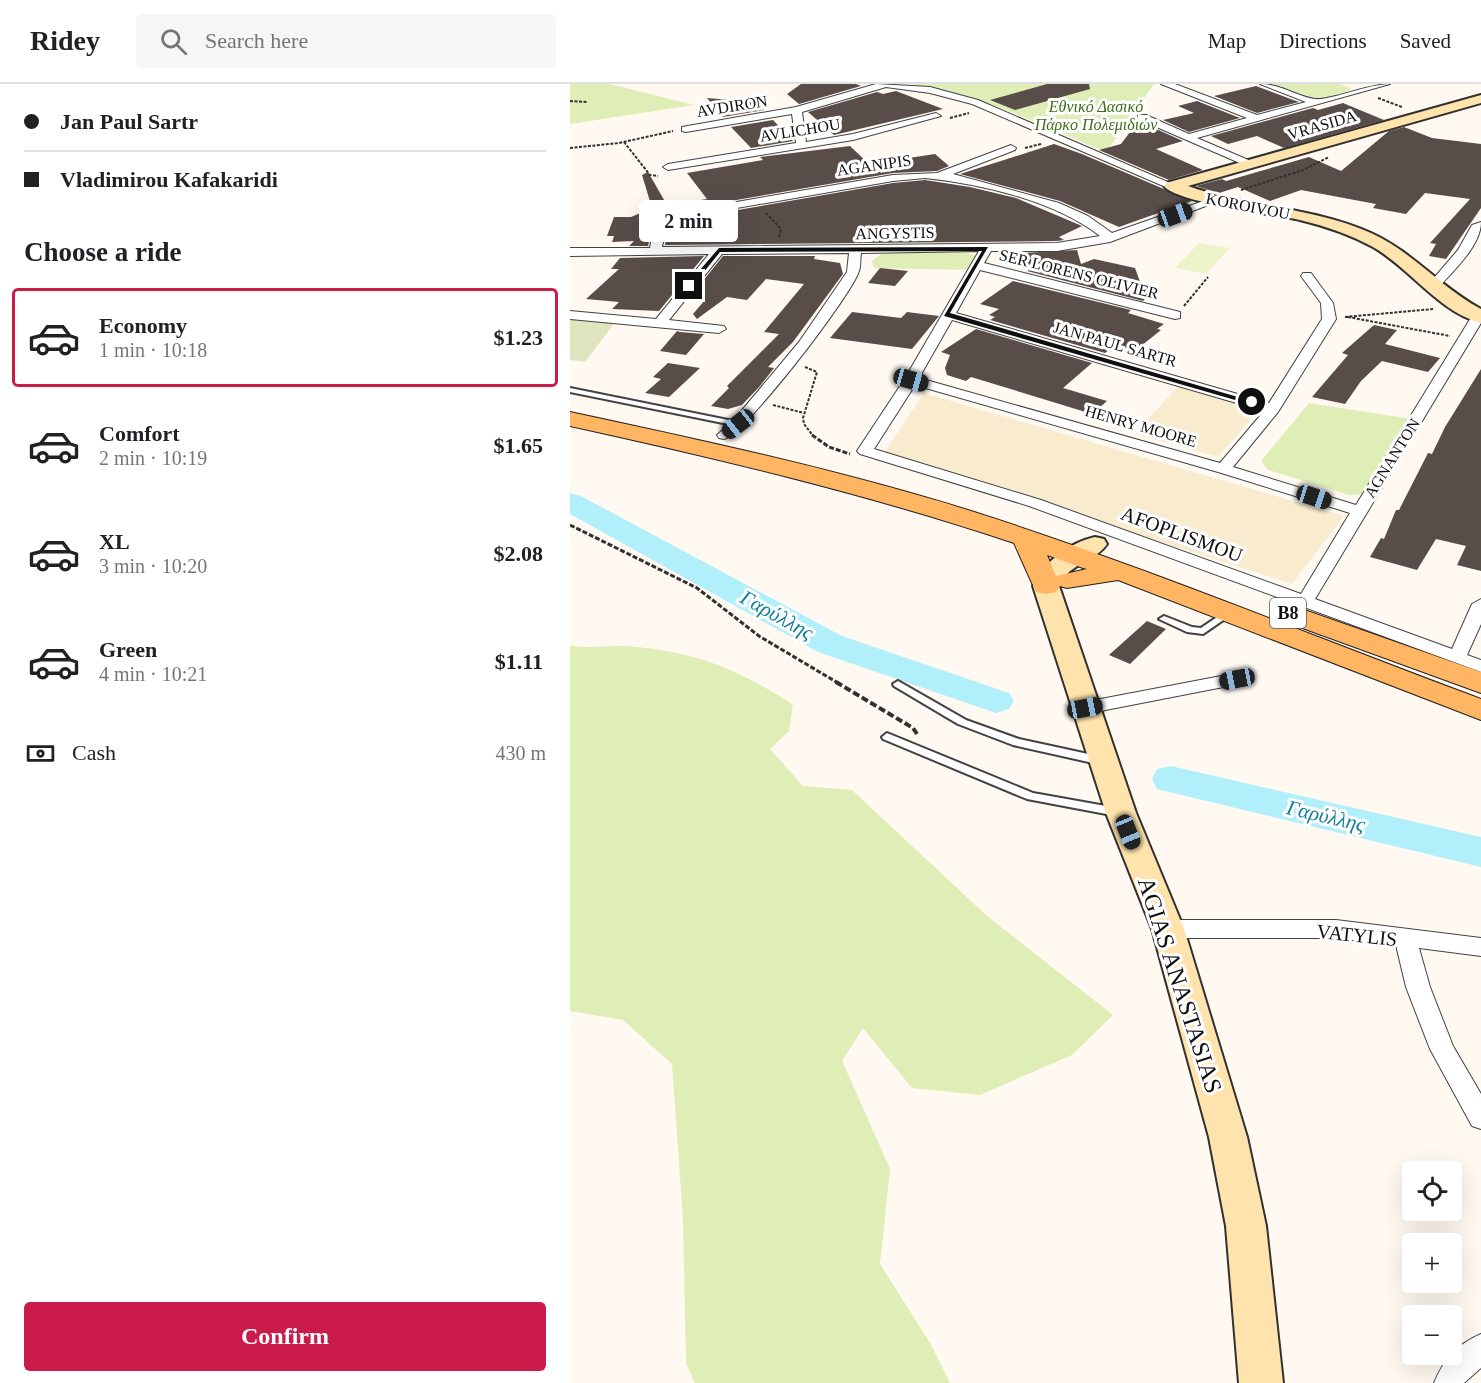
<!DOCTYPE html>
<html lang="en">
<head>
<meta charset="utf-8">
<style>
  body { margin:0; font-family:"Times New Roman",serif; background:#f6f6f6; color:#202124; height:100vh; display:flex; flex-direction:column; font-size:22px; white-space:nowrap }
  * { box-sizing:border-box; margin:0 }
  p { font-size:20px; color:#757577 }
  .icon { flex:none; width:33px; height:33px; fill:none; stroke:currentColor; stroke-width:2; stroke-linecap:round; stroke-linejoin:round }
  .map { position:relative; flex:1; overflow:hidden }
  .drawer { display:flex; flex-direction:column; background:#fff; width:570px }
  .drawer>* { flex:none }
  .guide { display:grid; align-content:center; height:132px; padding:0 24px; background:#fff }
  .fabs { position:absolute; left:832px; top:1077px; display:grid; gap:12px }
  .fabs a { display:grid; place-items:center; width:60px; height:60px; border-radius:6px; background:#fff; box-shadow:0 6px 24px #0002; font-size:30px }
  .end { position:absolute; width:27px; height:27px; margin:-14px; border:8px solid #0f0f0f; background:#fff; box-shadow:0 0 0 3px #fff }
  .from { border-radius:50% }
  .bubble { position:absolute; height:42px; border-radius:6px; background:#fff; box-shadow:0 6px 24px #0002; font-size:20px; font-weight:600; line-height:42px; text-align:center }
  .car { position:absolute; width:18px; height:36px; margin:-18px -9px; border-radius:8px; box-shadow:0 0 4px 2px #0007; background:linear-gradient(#222 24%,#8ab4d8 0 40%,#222 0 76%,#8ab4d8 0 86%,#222 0) }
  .guide b { display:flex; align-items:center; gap:21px; height:57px; font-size:22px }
  .guide b+b { border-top:2px solid #e0e0e0 }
  .guide i { width:15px; height:15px; background:#202124 }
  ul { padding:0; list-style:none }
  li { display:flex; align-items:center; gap:18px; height:99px; margin:0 12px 9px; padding:0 12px; border:3px solid transparent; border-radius:6px }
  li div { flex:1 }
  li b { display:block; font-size:22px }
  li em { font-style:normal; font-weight:600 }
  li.current { border-color:#cb1b4b }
  li>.icon { width:54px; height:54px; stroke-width:1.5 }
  h2 { padding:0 24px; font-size:27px; line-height:72px }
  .pay { display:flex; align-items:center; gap:15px; height:66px; padding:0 24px; font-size:22px }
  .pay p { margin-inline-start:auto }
  .cta { display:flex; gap:12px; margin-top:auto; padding:12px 24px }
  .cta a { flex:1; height:69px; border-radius:6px; background:#cb1b4b; color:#fff; font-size:24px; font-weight:600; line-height:69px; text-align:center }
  header { display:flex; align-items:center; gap:36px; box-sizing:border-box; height:84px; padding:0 30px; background:#fff; border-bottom:2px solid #e0e0e0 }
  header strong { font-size:28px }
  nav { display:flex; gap:33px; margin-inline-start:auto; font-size:21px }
  .search { width:420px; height:54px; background:#f6f6f6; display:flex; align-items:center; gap:15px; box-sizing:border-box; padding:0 21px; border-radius:6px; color:#757577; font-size:22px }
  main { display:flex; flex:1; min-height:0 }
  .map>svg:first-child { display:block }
  .farmland { fill:#f8ebce }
  .green { fill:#dfedb7 }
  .cemetery { fill:#e0e4bf }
  .pitch { fill:#eef4c9 }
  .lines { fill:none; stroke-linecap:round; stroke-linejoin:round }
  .river { fill:#b1f0fb; fill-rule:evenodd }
  .building { fill:#594d4a }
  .lane-casing { stroke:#424242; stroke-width:4 }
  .street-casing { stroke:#424242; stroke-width:2 }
  .secondary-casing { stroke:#313131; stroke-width:4 }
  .primary-casing { stroke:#202020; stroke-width:2 }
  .path-far2 { stroke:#313131; stroke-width:2; stroke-dasharray:3 1.5; stroke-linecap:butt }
  .path-far1 { stroke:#313131; stroke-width:3; stroke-dasharray:5 2; stroke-linecap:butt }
  .path { stroke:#313131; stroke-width:4; stroke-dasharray:7 3; stroke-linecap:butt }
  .lane { fill:#fff; fill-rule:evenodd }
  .street { fill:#fff; fill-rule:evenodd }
  .secondary { fill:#ffe3ac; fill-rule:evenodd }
  .primary { fill:#ffb561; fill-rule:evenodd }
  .route { fill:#0f0f0f }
  .labels { text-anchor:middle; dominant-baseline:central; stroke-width:6; stroke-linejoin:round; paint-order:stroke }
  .far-street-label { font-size:16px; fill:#0f0f0f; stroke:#fff }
  .far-park-label { font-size:16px; font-style:italic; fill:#3d6d19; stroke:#fff }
  .shield { fill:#fff; stroke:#575757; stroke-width:1.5 }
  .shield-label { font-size:18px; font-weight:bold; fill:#0f0f0f }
  .street-label { font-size:20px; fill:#0f0f0f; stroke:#fff }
  .water-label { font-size:21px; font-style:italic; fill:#0d7e9c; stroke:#fff }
  .near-street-label { font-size:24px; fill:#0f0f0f; stroke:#fff }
</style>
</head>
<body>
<header>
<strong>Ridey</strong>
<div class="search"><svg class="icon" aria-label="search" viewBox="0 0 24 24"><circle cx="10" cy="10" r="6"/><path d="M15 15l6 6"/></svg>Search here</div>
<nav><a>Map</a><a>Directions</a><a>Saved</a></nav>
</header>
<main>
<section class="drawer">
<div class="guide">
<b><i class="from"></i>Jan Paul Sartr</b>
<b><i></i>Vladimirou Kafakaridi</b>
</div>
<h2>Choose a ride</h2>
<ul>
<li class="current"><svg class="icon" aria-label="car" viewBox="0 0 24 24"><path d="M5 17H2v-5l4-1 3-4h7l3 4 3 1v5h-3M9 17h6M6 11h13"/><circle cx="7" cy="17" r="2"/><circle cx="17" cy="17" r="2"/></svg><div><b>Economy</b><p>1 min · 10:18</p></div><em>$1.23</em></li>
<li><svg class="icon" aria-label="car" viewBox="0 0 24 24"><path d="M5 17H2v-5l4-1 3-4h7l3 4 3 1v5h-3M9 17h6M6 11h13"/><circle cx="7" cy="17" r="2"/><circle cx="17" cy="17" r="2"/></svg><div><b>Comfort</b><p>2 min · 10:19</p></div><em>$1.65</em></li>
<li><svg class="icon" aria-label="car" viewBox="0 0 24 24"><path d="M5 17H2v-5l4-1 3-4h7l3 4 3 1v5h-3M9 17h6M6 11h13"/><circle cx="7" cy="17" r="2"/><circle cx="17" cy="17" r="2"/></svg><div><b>XL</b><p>3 min · 10:20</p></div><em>$2.08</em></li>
<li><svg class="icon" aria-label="car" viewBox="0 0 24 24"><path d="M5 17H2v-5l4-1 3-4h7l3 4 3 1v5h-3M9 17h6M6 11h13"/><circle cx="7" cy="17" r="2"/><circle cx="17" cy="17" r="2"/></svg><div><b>Green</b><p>4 min · 10:21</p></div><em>$1.11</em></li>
</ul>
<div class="pay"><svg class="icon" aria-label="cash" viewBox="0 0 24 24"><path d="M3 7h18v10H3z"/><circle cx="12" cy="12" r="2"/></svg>Cash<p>430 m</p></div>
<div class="cta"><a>Confirm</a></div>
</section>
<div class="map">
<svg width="911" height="1299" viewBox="0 0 911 1299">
  <rect width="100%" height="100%" fill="#fff9f1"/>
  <path class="farmland" d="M608,302L690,325L648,373L565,350Z
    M354,309L774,432L722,500L314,369Z"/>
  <path class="green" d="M0,0H40L124,21L0,40Z
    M340,0H584L536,68C473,42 409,9 340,0Z
    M702,0H769L781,4L779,7L748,15Z
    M395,168L407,172V177L397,186L304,184L302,177L312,169Z
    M739,319L841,335L797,410L779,411L698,386L691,377Z
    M0,562C18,564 33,562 51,562C118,565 168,584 223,621L219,647L200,665L233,702L282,706L417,832L543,931L502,971L410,1011L342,1004L293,944L272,977L320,1085L310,1180L360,1259L380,1299H125L116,1279L113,1135L102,980L53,936L0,927Z"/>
  <path class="cemetery" d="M0,233L46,237L15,278L0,276Z"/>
  <path class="pitch" d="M629,159L660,164L636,190L605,184Z"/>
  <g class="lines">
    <path class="river" d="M0,409L11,412L272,552L439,609L444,617L439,625L426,629L248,568L0,430Z
      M601,682L911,753V783L587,705L582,695L587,685Z"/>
  </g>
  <path class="building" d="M231,0H286L291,2L229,20L217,10Z
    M477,0H519L520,5L445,26L420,16Z
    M686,2L718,14L729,18L687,29L644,12Z
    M326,7L373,25L264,51L238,28L307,8L313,10Z
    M137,14L185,18L194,26L153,33Z
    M627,17L670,34L619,48L593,36L624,29L608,22Z
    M773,19L814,36L714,64L687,52L658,60L641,52L743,24L748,26Z
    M203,36L223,57L181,64L161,43Z
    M566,40H575L613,57L586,65L633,86L599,96L529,66L551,60Z
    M834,43L862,54L911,60V124L876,175L859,172L866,160L860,159L900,115L855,109L836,130L803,124L806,120L731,106L700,117L668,103L649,109L626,102L652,95L656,97L739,73L771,87L819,47Z
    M484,60L512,70L622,117L549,143L490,117L390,90Z
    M280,62L299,80L365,70L379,82L367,87L323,89L102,127L83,139L78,162H59L64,157L42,158L44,152H37L44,133H61L82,124L72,91L78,88L97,121L137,115L117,89L193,76L190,73Z
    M355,96L400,103L446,114L512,142L489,153L494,156L487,157L95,161L98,144L110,136L323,99Z
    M507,166L511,180L524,175L565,184L576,214L573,217L457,187L460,186L438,179L453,169Z
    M134,172L89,227L42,225L49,218L16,215L49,185H41L50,174Z
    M153,172H245L244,175L270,179L273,190L223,258L198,283L204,284L190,302L172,321L158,325L141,322L159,304L157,302L209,250L194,248L234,200L196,195L177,216L157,213L127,235L123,230L135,216L120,213Z
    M310,184L338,187L325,202L298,199Z
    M443,197L561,226L558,229L594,240L587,245L591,246L561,270L541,264L535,269L420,236L425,233L419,231L429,225L410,220Z
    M282,228L331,234L337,228L369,232L342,265L260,254Z
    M804,241L827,246L815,260L870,274L858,288L812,277L791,297L775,320L742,313L778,271L772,269Z
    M406,245L522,279L493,304L537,317L522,330L401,293L396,297L377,291L375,284L380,271L371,268Z
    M107,247L110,248L134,250L116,271L90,267Z
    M98,279L130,284L99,313L75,309L91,295L83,293Z
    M911,285V487L887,481L896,462L866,455L847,486L800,473L811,454L814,455L826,426H829L858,369L862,370L875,343Z
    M577,537L596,545L560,580L539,571Z"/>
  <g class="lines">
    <g class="lane-casing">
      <path id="lane" d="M0,304L168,338L172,340L168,342L0,308Z
        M659,525L662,526L664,528L662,530L633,550L617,548L589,535L594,532L622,543L631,544Z
        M328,597L396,636L449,655L532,673L537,677L532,681L443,661L388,640L324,602L323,600Z
        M317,649L463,709L547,724L551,725L553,728L551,731L547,732L457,715L313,655L312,653Z"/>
    </g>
    <g class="street-casing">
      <path id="street" d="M306,0L360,3L408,16L607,102L598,104L402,20L360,9L316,3L232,28L236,58L283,50L366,29L371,32L283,56L98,86L93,83L98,80L226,59L222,30L116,48L112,47V43L226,23Z
        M591,0H605L687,31L736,18L690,0C711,0 726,12 745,15C759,17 798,0 820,0L627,54L683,78L684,80L679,83L568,35V31H576L619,50L677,34Z
        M441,61L446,64L445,66L383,90L489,119L518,132L542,149L639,115L649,117L540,158L487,167H421L414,179L610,228V234L605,235L410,186L386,229L699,319L752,235L751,219L731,192L733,189H741L763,219L766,235L708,328L663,383L786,421L902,232L911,229V239L745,515L882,565L902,520L911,515V540L897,571L911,576V588L459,422L290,370L287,367L334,296L409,167L291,169C290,174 291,182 289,187C282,211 175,350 154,355L149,354L147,351L163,337L229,258L277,188L279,169L152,170L99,236L154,242L156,245L149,249L0,235V227L86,235L139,170L0,172V164H80L84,141L102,129L323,91L367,89ZM355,94C412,100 485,117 530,152L487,159L92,163L96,143L109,134L323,97ZM382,236L694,327L650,379L349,294ZM345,301L648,388L780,429L731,510L471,416L304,365Z
        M911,138C911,162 883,187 867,205H859L857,202L888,166L902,141Z
        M667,589L674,591L676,595L674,599L515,630L508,628L505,624L508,620L515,618Z
        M598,836H766L911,854V872L849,864L860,903L883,962L911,1010V1045L902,1042L860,965L836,903L826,861L766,854H598L590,851L587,845L590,839Z
        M911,1250V1284L894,1299H864C874,1275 886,1261 911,1250Z"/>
    </g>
    <g class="secondary-casing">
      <path id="secondary" d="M911,11V19L618,102C678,123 743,123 801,149C843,168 871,204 911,225V239C869,228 840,184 803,163C781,151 755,142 730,136C705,130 607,119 594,102L596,99Z
        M525,453L534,455L537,460C525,478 500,478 489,502L566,729L614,845L677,1053L696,1142L713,1299H669L656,1142L639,1053L582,845L536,729L463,502C475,477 499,459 525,453Z"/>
    </g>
    <g class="primary-casing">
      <path id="primary" d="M0,328C135,357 270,386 401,427C574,482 741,552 911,615V636L548,496L497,504L490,502L486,508L476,510L466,508L444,459C298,410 150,375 0,342ZM477,471L513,484L517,485L486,492Z
        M726,523L911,588V609L716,538L712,532L716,526Z"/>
    </g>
    <path class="path-far2" d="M808,14L832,23
      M0,17L18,18
      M380,34L399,29
      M54,58L80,91L88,92
      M0,64L49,59L103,47
      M455,64L471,60
      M671,106L733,86L759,73
      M196,129L211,145L209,154
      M614,222L638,193
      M775,233L863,225
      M778,233L880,252
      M235,283L247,288L233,334L234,340L244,353
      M203,321L234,329"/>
    <path class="path-far1" d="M242,351L259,363L280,370
      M0,441L127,504L189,552L268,599"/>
    <path class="path" d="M266,598L343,644L347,650"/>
    <use href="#lane" class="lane"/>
    <use href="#street" class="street"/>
    <use href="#secondary" class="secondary"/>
    <use href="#primary" class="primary"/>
  </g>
  <path class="route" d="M418,163L380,229L685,318L679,320L374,232L412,167L150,168L121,204L116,202L149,164Z"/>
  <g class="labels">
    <g class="far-street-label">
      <text transform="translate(162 22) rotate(-9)">AVDIRON</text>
      <text transform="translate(752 41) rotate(-16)">VRASIDA</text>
      <text transform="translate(230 46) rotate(-9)">AVLICHOU</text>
      <text transform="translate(304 81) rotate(-8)">AGANIPIS</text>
      <text transform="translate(678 122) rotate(11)">KOROIVOU</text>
      <text transform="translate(325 149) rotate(-1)">ANGYSTIS</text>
      <text transform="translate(509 190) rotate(14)">SER LORENS OLIVIER</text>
      <text transform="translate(545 260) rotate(16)">JAN PAUL SARTR</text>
      <text transform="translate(571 342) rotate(16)">HENRY MOORE</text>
      <text transform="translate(822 374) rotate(-58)">AGNANTON</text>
    </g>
    <g class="far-park-label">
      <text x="526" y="22">Εθνικό Δασικό<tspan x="526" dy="18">Πάρκο Πολεμιδιών</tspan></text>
    </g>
    <rect class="shield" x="700" y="514" width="36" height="30" rx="4.5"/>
    <g class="shield-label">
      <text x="718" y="529">B8</text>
    </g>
    <g class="street-label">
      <text transform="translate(612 450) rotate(20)">AFOPLISMOU</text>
      <text transform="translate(787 851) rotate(6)">VATYLIS</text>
    </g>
    <g class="water-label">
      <text transform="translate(207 531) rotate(29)">Γαρύλλης</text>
      <text transform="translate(756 732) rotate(13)">Γαρύλλης</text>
    </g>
    <g class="near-street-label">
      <text transform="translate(610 901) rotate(72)">AGIAS ANASTASIAS</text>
    </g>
  </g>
</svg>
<div class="fabs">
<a><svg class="icon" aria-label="locate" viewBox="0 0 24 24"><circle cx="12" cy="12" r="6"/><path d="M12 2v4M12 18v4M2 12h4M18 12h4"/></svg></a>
<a>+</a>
<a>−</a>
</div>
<i class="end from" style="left:682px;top:318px"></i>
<i class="end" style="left:119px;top:202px"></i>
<div class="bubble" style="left:69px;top:116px;width:99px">2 min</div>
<i class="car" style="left:605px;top:131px;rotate:70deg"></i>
<i class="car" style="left:341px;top:296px;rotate:106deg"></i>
<i class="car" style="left:168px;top:340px;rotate:232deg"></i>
<i class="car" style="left:744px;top:413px;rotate:108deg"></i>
<i class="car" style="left:667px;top:595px;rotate:259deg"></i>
<i class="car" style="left:515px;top:624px;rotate:79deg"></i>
<i class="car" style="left:558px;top:748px;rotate:158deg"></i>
</div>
</main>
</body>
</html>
